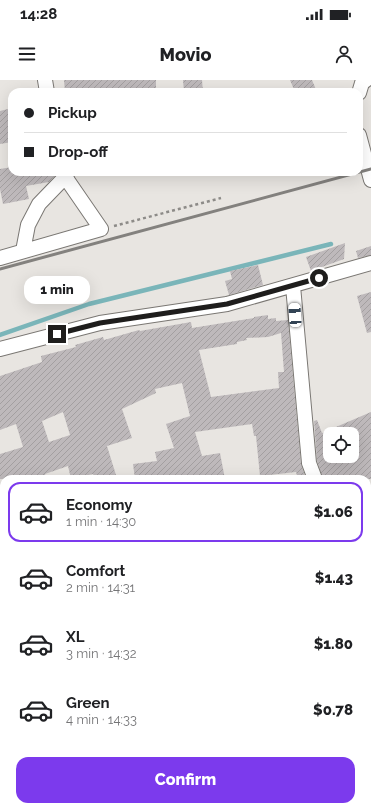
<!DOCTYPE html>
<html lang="en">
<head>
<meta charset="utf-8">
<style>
  body { margin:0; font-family:Raleway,sans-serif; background:#f2f2f2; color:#202124; height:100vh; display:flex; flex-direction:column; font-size:15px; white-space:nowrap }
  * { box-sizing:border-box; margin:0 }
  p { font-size:13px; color:#757577 }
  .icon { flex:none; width:22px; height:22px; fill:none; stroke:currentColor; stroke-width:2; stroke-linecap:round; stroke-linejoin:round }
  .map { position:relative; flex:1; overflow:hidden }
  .panel { position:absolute; left:0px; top:395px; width:371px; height:336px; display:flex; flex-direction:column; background:#fff; border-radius:12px 12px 0 0; box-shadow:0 4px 16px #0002 }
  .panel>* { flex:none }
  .top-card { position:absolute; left:8px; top:8px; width:355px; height:88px; border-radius:12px; box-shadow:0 4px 16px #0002; display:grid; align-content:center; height:88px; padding:0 16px; background:#fff }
  .tools { position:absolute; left:323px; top:347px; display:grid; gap:8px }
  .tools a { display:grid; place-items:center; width:36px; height:36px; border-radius:8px; background:#fff; box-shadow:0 4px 16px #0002; font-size:20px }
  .end { position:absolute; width:18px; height:18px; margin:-9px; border:5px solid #1e1d1c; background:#fff; box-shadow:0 0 0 2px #fff }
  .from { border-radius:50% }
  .bubble { position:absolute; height:28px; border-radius:12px; background:#fff; box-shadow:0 4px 16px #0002; font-size:13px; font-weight:800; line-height:28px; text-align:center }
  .car { position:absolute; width:12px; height:24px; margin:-12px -6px; border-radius:5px; box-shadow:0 0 3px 1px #0007; background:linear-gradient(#fff 24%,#345 0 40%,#fff 0 76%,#345 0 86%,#fff 0) }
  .top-card b { display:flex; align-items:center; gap:14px; height:38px; font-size:15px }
  .top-card b+b { border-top:1px solid #e0e0e0 }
  .top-card i { width:10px; height:10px; background:#202124 }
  ul { padding:7px 0 0; list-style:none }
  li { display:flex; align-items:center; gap:12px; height:60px; margin:0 8px 6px; padding:0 8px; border:2px solid transparent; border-radius:12px }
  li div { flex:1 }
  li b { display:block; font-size:15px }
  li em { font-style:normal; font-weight:800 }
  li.selected { border-color:#7c3aed }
  li>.icon { width:36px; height:36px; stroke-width:1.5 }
  .primary-button { display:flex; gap:8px; margin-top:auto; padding:8px 16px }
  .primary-button a { flex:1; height:46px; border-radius:12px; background:#7c3aed; color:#fff; font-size:16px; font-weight:800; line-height:46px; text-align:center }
  .status { display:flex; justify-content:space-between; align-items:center; height:28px; padding:0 20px; background:#fff; direction:ltr }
  .status svg { height:11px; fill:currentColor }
  header { display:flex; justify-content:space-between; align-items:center; height:52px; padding:0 16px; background:#fff; font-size:18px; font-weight:800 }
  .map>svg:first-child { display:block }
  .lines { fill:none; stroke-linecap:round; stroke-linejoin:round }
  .stream { stroke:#7ab5b9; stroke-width:4.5 }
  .building { fill:url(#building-hatch); fill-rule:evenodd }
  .minor-casing { stroke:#7a7773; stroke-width:16 }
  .path { stroke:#8d8b88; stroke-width:2.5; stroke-dasharray:3 3; stroke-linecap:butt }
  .minor { stroke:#fff; stroke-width:14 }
  .rail { stroke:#83817e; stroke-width:3 }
  .route { stroke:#1e1d1c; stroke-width:5 }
</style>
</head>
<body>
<div class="status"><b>14:28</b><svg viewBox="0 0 49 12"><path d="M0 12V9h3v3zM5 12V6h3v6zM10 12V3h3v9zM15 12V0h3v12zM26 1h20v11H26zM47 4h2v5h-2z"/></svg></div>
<header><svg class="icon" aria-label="menu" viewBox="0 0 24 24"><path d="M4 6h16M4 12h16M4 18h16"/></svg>Movio<svg class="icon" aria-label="person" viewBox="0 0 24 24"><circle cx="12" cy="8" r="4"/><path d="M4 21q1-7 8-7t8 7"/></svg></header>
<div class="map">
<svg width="371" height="731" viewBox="0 0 371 731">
  <defs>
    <pattern id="building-hatch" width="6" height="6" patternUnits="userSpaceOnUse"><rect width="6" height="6" fill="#beb9bb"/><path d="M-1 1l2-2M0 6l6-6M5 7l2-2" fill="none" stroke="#a39fa0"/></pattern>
  </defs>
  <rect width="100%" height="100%" fill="#e8e5e1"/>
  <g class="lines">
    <path class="stream" d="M0,255L89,224L331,164
      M14,731L19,727"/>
  </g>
  <path class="building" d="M64,0H156V12H65Z
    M183,0H202L203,12H184Z
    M290,0H312L317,12H295Z
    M12,28V62L0,64V31Z
    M12,87V92H56V94L49,102L26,106L29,119L3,124L0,109V89Z
    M345,163L344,179L311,191L306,177Z
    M371,166V175L358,178L356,171Z
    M258,185L263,205L229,215L225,201L232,199L230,191Z
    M371,212V252L367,253L357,216Z
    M268,235V239L276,238V241L288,240L301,384L306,399H298L296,392L260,396L256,356H254L252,344L195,352L202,376L220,373L225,399H135L133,384L157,381L155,372L174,368L166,344L190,336L182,303L155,309L156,313L122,329L132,358L107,366L116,395L95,399L93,394L71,399L68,386L45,394L47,399H0V374L23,367L16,344L0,350V296L42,282L41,276L76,267L75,265L103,257L104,260L139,250L140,251L191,242L192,248L254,238V237ZM281,253L284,292H278L279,308L211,317L199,270L237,264V262L247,260L246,258L268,257ZM63,332L70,355L49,362L42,341Z
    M371,332V399H323L317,381L314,341L317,340L322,353ZM330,354H352V376H330Z"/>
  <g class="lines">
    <g class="minor-casing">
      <path id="minor" d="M45,0L47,12
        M359,13L362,3L366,0
        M359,55L371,100
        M23,171L28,145L39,124L66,96
        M0,178L101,149L68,101L64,92
        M293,206L309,383L315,399
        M0,269L100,243L227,224L371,183
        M367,445L371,442
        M367,557L371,556
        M367,717L371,715
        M28,731L33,727
        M334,731L345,727"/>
    </g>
    <path class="path" d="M114,146L221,118"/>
    <use href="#minor" class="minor"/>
    <path class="rail" d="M0,189L371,89"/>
  </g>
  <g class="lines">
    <path class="route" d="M57,254L100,243L227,224L319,198"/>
  </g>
</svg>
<div class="tools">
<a><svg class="icon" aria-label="locate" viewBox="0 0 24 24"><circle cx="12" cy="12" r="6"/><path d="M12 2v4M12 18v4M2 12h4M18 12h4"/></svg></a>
</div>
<i class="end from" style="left:319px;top:198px"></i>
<i class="end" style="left:57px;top:254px"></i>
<div class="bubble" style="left:24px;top:196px;width:66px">1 min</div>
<i class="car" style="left:295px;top:235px;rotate:356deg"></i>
<div class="top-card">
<b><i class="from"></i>Pickup</b>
<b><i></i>Drop-off</b>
</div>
<section class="panel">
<ul>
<li class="selected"><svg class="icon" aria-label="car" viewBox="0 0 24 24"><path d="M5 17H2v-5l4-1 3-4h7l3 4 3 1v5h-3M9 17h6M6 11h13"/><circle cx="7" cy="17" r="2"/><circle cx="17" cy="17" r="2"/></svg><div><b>Economy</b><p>1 min · 14:30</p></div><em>$1.06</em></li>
<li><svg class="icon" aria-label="car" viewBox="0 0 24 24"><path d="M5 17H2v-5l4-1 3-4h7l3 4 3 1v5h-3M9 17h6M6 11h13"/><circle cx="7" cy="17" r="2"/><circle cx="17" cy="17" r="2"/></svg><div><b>Comfort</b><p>2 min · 14:31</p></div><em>$1.43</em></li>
<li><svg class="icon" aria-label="car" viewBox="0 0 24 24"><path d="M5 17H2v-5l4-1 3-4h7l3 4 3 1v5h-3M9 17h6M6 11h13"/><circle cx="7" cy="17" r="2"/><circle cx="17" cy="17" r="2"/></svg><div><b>XL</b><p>3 min · 14:32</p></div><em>$1.80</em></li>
<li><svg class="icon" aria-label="car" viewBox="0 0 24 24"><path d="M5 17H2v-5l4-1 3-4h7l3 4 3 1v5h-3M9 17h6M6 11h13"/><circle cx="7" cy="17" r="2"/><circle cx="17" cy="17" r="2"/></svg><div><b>Green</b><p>4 min · 14:33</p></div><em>$0.78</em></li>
</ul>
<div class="primary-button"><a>Confirm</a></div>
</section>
</div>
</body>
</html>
